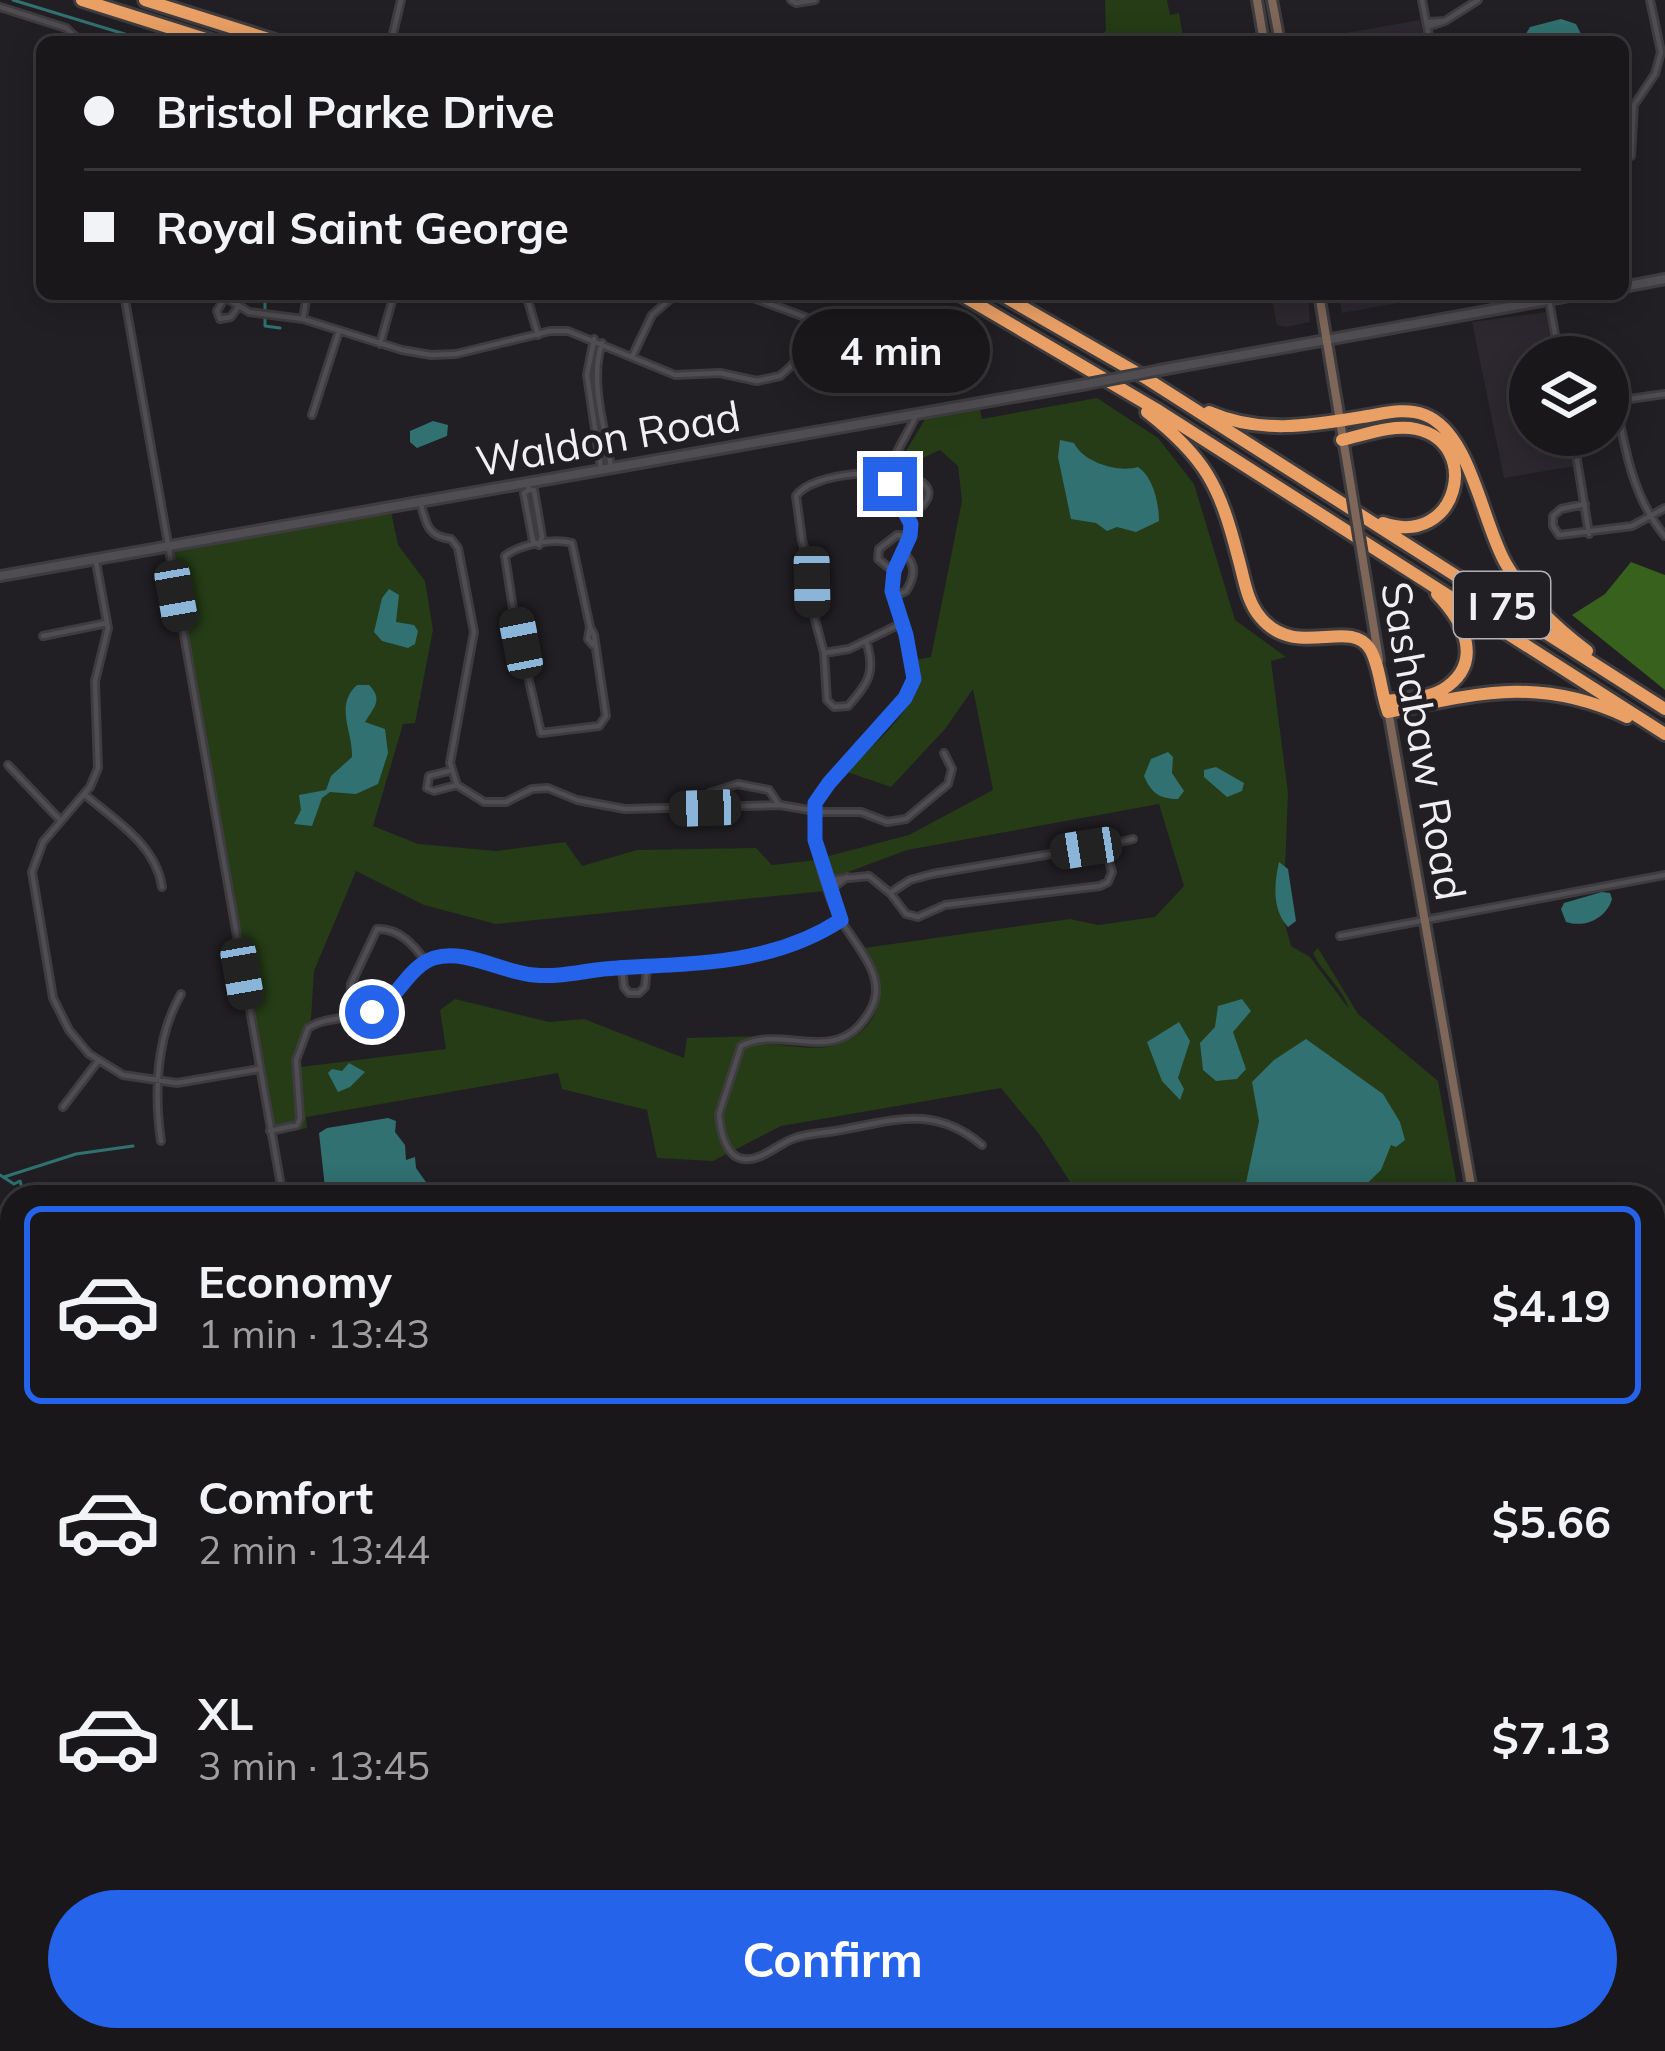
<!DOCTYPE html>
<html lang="en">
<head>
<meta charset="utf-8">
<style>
  body { margin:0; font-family:Mulish,sans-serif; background:#262427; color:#f1f3f6; height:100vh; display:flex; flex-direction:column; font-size:45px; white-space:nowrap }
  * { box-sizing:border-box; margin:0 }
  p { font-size:39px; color:#9f9fa2 }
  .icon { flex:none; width:66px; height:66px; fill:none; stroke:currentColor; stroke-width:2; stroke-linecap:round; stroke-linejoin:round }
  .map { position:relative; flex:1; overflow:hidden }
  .drawer { position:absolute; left:0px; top:1185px; width:1665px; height:867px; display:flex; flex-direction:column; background:#19171a; border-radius:36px 36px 0 0; box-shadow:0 6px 30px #0003,0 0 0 3px #373639 }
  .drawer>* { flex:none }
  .guide { position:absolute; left:36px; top:36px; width:1593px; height:264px; border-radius:18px; box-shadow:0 6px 30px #0003,0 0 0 3px #373639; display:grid; align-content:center; height:264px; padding:0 48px; background:#19171a }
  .controls { position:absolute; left:1509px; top:336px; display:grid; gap:24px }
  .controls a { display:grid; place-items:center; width:120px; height:120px; border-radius:50%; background:#19171a; box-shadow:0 6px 30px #0003,0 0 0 3px #373639; font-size:60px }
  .end { position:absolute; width:54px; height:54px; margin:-27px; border:15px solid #2563eb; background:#fff; box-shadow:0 0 0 6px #fff }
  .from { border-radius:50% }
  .bubble { position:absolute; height:84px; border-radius:42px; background:#19171a; box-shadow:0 6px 30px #0003,0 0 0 3px #373639; font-size:39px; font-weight:700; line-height:84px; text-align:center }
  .car { position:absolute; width:36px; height:72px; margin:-36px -18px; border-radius:15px; box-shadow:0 0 9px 3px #0007; background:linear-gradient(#222 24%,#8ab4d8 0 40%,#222 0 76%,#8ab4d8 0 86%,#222 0) }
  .guide b { display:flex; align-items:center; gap:42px; height:114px; font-size:45px }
  .guide b+b { border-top:3px solid #373639 }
  .guide i { width:30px; height:30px; background:#f1f3f6 }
  ul { padding:21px 0 0; list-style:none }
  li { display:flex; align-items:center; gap:36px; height:198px; margin:0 24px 18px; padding:0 24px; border:6px solid transparent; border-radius:18px }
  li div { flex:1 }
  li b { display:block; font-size:45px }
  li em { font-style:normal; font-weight:700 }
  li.active { border-color:#2563eb }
  li>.icon { width:108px; height:108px; stroke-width:1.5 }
  .primary-button { display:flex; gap:24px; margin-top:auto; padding:24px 48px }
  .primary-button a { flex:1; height:138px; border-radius:72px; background:#2563eb; color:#fff; font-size:48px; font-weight:700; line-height:138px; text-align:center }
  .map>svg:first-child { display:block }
  .built { fill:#2d2730 }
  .green { fill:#253c17 }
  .forest { fill:#37611c }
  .water { fill:#317171 }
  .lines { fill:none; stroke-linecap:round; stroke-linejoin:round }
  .stream { stroke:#317171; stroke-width:3 }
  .minor-casing { stroke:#3e3c3f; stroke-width:10 }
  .tertiary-casing { stroke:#3e3c3f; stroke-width:14 }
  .secondary-casing { stroke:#3e3c3f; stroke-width:14 }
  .motorway-casing { stroke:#3e3c3f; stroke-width:18 }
  .minor { stroke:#504d52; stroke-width:4.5 }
  .tertiary { stroke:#504d52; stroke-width:8 }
  .secondary { stroke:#7e6658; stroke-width:8 }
  .motorway { stroke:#eaa065; stroke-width:12 }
  .tertiary-bridge-casing { stroke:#3e3c3f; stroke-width:14; stroke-linecap:butt }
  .secondary-bridge-casing { stroke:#3e3c3f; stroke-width:14; stroke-linecap:butt }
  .tertiary-bridge { stroke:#504d52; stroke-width:8 }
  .secondary-bridge { stroke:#7e6658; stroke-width:8 }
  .route { stroke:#2563eb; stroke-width:15 }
  .labels { text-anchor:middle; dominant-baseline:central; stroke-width:9; stroke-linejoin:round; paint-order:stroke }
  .shield { fill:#211f23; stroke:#b3b1b4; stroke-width:3 }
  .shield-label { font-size:39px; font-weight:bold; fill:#f1eff2 }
  .street-label { font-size:42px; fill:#f1eff2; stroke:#211f23 }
</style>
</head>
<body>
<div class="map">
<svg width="1665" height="2051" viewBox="0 0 1665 2051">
  <rect width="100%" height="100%" fill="#211f23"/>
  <path class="built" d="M1420,20L1424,42H1295Z
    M1271,294H1308L1310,322L1286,327L1277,325Z
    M1339,294H1448L1342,313Z
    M1546,312L1554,357H1530V435H1569L1575,466L1504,478L1472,322Z"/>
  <path class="green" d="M1105,0H1167L1170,15L1179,13L1184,42H1099L1106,30Z
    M1097,398L1158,438L1194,484L1235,620L1286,657L1271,661L1288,793L1283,917L1291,946L1310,957L1349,1009C1343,988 1322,973 1313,953L1318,948L1358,1014L1438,1081L1459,1197H1080L1039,1134L1001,1088L781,1126L713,1161L657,1158L647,1110L562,1089L558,1073L306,1117L307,1128L273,1135L172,553L391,511L398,545L425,581L433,630L415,723L403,724L373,826L418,844L496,851L565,842L582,866L637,850L756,848L772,865L817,860L825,891L496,924L424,905L356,871L314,971L311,1019L293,1068L446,1049L440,1010L455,999L549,1022L584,1019L684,1058L687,1038L763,1036V1044C786,1044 810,1051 832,1046C882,1035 891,985 864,948L1070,919L1098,925L1155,917L1184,886L1159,804L907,850L832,878L825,857L909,835L993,790L973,689L945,729L891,787L847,772C872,744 930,702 916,660L931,657L962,501L958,466L940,450L919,460L905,453L928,414L979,405L982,419Z"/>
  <path class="forest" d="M1631,562L1665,575V690L1572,615L1605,594Z"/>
  <path class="water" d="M1561,19L1576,24L1585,42H1521L1530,27Z
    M433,421L448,425L447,436L417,448L410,442V431Z
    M1060,440L1074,443C1083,462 1117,473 1138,467C1153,477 1159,503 1159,521L1136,532L1117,527L1107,531L1096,523L1071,519L1058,457Z
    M389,589L399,595L396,622L414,625L418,631L415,644L408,648L382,641L374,632L382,598Z
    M357,685H369C384,700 373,708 365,722L385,729L388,753L378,784L356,794L330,792L322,798L312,826L294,824L301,810L299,795L326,790L331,776L352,757C353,731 334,706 357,685Z
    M1168,752L1173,757L1172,773L1184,791L1178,799C1160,799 1151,793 1144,776L1151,759Z
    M1216,767L1244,783L1242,791L1227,797L1204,777V770Z
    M1279,862L1288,869L1296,921L1288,927C1272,910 1274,884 1279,862Z
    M1602,892L1610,893L1612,899C1606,919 1585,928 1566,922L1561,909L1564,903Z
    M1242,999L1251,1011L1233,1032L1246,1069L1237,1079L1216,1081L1203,1070L1200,1043L1215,1027L1218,1006Z
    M1179,1022L1190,1041L1178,1078L1184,1089L1180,1100L1162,1081L1147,1042Z
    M1306,1039L1383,1094L1400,1122L1405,1140L1396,1147L1391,1145L1381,1170L1353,1197H1243L1259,1121L1252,1082L1274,1060Z
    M349,1063L365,1072L350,1087L338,1092L328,1073L332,1069L342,1071Z
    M388,1118L396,1121L395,1132L405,1145L406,1160L415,1157L416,1168L428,1185L427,1197H326L319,1133L327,1128Z"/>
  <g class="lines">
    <path class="stream" d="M13,0L151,42
      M265,294V326L280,328
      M0,1175L14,1184L20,1181L25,1197
      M4,1177L76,1154L133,1146"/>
    <g class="minor-casing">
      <path id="minor" d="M791,0L796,3L815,0
        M1422,0L1430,42
        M0,7L66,28L81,42
        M1445,21L1478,0
        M1427,27L1445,21L1429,22
        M391,42L401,0
        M1631,156L1634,105L1655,74L1661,52L1650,0
        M124,294L283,1197
        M220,294L249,312L303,319L402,350L431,355L456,354L550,331H568L675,375L720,373L757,381L780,376L790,367L800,356L813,320
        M526,294L538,335
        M743,294L813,320L860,346
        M1548,294L1559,357
        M224,299L217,311L220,319L231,317L238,307
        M303,319L307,294
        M594,339L587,375L601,469
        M602,343C589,381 605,428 611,467
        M380,344L394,294
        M632,357L652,315L676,294
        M1608,402L1665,394
        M1616,402C1625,450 1633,498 1665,536
        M917,413C909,434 887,460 890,483C893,501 915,515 911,535C906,557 887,571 893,597C898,625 914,649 913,679C896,727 824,766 814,810C808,833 827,896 839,917C853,943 888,975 872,1007C840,1071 786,1023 741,1046L719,1114C720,1130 726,1158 744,1159C762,1161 779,1143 795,1138C810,1133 826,1133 841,1130C896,1120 934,1105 982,1145
        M312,415L339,331
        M1573,435L1589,534
        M528,482L529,490L524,493L533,541L539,545L542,537L534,490H529
        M1585,504L1561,509L1553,516V526L1559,535L1632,526L1665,508
        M421,505C426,525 429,537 451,539L458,548L474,632L450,763L457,785L484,802H506L532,789L548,788L577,800L625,809L780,805L821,812H861L887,822L906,819L948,784L952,769L944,753
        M96,562L108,628L95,681L98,768L90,787L43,842L32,872L53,998L69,1030L89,1054L123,1075L177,1083L259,1069
        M893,571L878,559L879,549L897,535L911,536
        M893,597L906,591C915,577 917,563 902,552
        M43,636L107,623
        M866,641C876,671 869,683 848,706L834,707L827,700L824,653L813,612L812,574L802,540L796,496C811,472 898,466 920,481C940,494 920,510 907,516
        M521,643L525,646L524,659L520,654L505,556C520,544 554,538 572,543L590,627
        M824,653L849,649L902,623
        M524,659L541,733L599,726L606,716L594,635L590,627L588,639L593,645
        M8,765L61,821
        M449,771L429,776L427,788L434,791L457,785
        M84,794C115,820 156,845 162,887
        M705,806L710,793L738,784L769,790L779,805
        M827,880L869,876L890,893L910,880L932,874L1086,848L1106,851L1112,844L1133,839
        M830,890L847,877
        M891,894L906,914L918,917L945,905L1100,886L1108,882L1112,872L1106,851
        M1340,936L1665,875
        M622,967L624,987L629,993H639L645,987L647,968
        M350,1015L351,984L377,929C399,928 414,945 426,962
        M63,1107L98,1061
        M270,1131L297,1125L300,1118L296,1060L308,1028C328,1015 357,1020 378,1010C404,997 409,963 440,957C468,952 501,972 529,975C560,978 589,969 620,967C698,964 774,964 840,920
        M161,1141C154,1093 156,1037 181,994
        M176,2040L178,2051
        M390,2040L392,2051
        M822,2040L847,2051
        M940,2040L942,2051"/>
    </g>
    <g class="tertiary-casing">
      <path id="tertiary" d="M1623,287L1665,279
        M1160,370L1580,294
        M0,576L1087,384
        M1653,1770L1665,1768
        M1023,2040L1025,2051"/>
    </g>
    <g class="secondary-casing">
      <path id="secondary" d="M1257,0L1264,42
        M1272,0L1280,42
        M1319,294L1351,487
        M1364,567L1379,660
        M1388,710L1473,1197
        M1618,2040L1620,2051
        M80,2051L143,2040"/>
    </g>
    <g class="motorway-casing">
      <path id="motorway" d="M82,0L215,42
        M145,0L278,42
        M960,294L1159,411L1665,734
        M1000,294L1144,377L1665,709
        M1147,412C1205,457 1220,486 1238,557C1244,577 1246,601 1261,618C1296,660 1350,617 1370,649C1380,666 1381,693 1388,712C1478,693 1539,676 1627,717
        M1209,412C1260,434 1309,426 1362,417C1383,414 1404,407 1425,415C1471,433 1482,523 1506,564C1527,600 1554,626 1587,651
        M1342,440C1364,435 1393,424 1416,429C1483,443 1458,549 1383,523
        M1386,701C1404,699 1426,699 1442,690C1486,663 1463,621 1437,594"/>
    </g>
    <use href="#minor" class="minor"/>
    <use href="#tertiary" class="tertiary"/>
    <use href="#secondary" class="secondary"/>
    <use href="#motorway" class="motorway"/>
    <g class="tertiary-bridge-casing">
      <path id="tertiary-bridge" d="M1087,384L1160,370"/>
    </g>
    <g class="secondary-bridge-casing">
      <path id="secondary-bridge" d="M1351,487L1364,567"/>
    </g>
    <use href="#tertiary-bridge" class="tertiary-bridge"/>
    <use href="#secondary-bridge" class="secondary-bridge"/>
  </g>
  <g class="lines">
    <path class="route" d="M372,1012C398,1000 407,967 434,958C465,948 503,973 534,975C563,978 589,969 617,968C696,963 772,965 841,920L815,840V803L829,783L905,698L914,679L906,635L892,591L894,571L910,536L911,524L890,484"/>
  </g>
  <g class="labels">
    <rect class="shield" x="1454" y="572" width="96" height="66" rx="9"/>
    <g class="shield-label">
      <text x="1502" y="605">I 75</text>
    </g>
    <g class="street-label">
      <text transform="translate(608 438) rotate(-10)">Waldon Road</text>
      <text transform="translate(1424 741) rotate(80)">Sashabaw Road</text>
    </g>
  </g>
</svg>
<div class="controls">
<a><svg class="icon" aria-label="layers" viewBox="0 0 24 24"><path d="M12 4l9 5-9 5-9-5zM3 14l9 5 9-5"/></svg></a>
</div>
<i class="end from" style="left:372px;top:1012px"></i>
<i class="end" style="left:890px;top:484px"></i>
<div class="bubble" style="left:792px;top:309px;width:198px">4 min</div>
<i class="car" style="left:812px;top:582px;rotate:179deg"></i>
<i class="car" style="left:176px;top:596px;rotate:170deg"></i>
<i class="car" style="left:521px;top:643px;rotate:349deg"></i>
<i class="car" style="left:705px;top:808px;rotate:268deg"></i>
<i class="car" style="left:1086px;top:848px;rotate:261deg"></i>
<i class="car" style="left:242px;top:974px;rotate:170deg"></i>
<div class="guide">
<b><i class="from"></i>Bristol Parke Drive</b>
<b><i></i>Royal Saint George</b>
</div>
<section class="drawer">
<ul>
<li class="active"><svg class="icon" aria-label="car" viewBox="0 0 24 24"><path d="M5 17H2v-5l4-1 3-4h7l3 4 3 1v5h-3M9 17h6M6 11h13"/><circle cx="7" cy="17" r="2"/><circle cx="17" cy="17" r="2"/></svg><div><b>Economy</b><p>1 min · 13:43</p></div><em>$4.19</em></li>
<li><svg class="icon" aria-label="car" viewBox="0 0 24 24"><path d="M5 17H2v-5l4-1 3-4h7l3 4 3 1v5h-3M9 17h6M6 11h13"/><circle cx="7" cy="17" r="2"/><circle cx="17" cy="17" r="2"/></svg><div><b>Comfort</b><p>2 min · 13:44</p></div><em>$5.66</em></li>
<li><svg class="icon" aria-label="car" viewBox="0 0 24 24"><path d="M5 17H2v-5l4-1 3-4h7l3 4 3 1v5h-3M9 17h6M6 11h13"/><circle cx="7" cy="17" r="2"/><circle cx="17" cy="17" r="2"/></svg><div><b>XL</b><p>3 min · 13:45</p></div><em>$7.13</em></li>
</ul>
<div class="primary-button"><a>Confirm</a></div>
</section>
</div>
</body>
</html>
